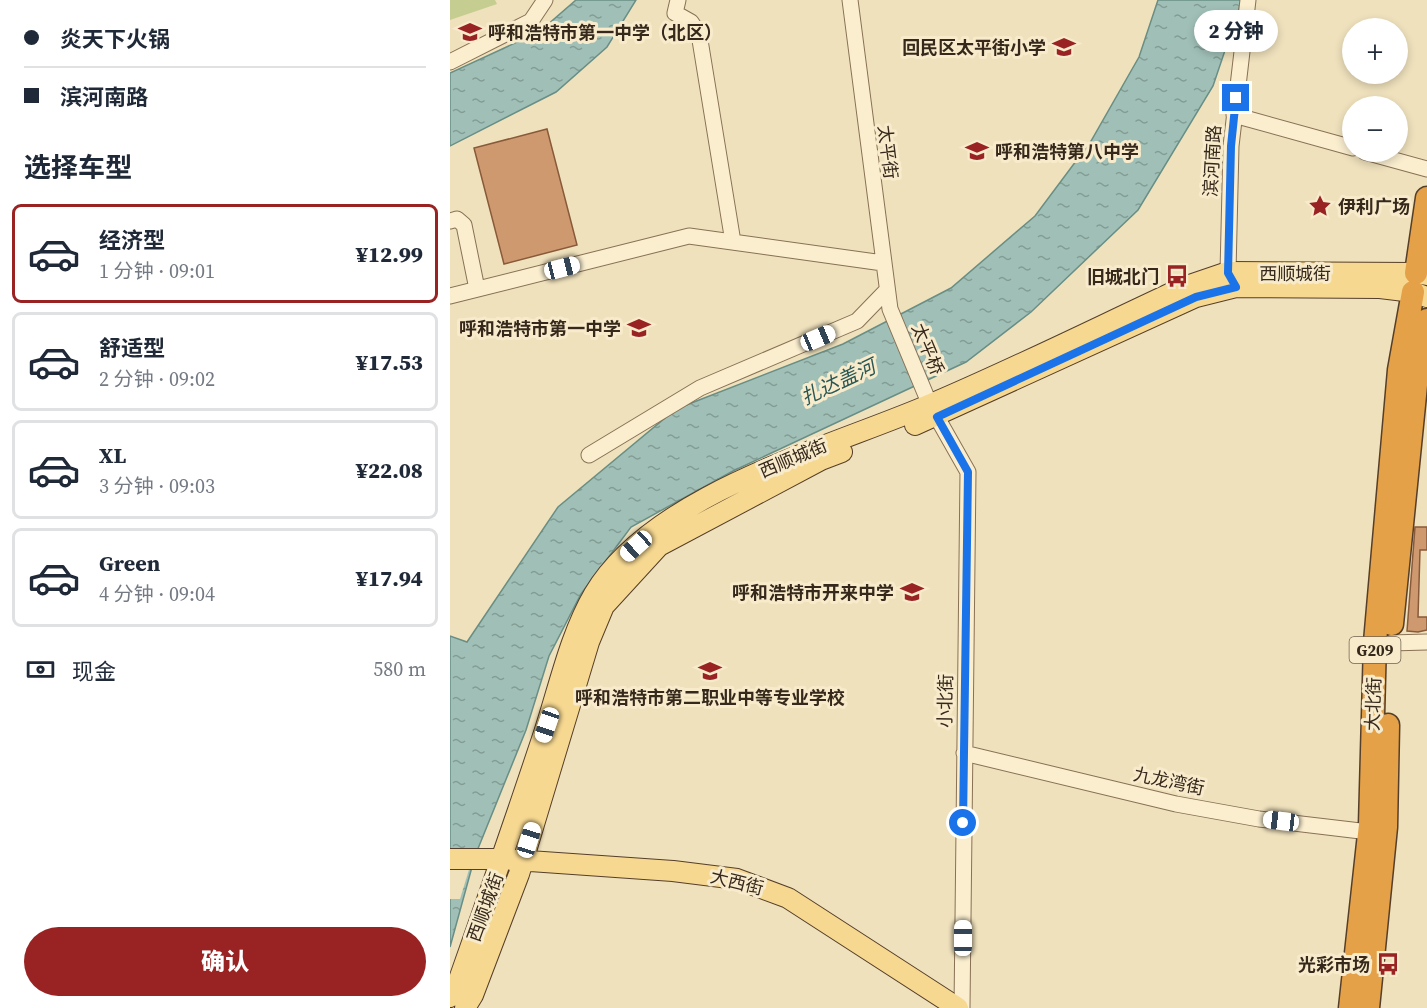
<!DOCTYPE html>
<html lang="zh">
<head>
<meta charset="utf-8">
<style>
  body { margin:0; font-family:"Source Serif 4","Noto Sans SC",serif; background:#f6f6f7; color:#1f2937; height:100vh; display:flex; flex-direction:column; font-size:22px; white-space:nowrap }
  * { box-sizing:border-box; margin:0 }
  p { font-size:20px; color:#747a83 }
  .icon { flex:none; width:33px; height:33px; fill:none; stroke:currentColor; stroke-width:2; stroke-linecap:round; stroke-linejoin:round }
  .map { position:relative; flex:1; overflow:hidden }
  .panel { display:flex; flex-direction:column; background:#fff; width:450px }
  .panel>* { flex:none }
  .banner { display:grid; align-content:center; height:132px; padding:0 24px; background:#fff }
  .controls { position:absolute; left:892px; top:18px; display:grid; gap:12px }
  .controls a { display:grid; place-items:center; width:66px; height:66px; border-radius:50%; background:#fff; box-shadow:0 3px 9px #0003; font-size:30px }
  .end { position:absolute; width:27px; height:27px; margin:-14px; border:8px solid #1a73e8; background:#fff; box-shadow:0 0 0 3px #fff }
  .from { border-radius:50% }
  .bubble { position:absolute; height:42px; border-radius:21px; background:#fff; box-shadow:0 3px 9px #0003; font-size:20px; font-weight:800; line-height:42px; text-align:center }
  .car { position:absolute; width:18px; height:36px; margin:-18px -9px; border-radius:8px; box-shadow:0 0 4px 2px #0007; background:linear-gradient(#fff 24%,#345 0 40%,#fff 0 76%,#345 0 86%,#fff 0) }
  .banner b { display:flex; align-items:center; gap:21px; height:57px; font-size:22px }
  .banner b+b { border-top:2px solid #e0e1e3 }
  .banner i { width:15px; height:15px; background:#1f2937 }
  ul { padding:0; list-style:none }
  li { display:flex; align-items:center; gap:18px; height:99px; margin:0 12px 9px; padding:0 12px; border:3px solid #e0e1e3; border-radius:9px }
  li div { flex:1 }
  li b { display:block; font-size:22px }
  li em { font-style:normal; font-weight:800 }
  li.current { border-color:#992323 }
  li>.icon { width:54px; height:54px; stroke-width:1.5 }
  h2 { padding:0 24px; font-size:27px; line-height:72px }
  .pay { display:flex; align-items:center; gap:15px; height:66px; padding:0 24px; font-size:22px }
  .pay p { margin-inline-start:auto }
  .button { display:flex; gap:12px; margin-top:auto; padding:12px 24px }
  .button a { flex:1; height:69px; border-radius:36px; background:#992323; color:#fff; font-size:24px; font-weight:800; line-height:69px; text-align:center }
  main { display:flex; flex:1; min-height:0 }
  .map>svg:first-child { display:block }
  .pitch { fill:#c5cd90 }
  .water { fill:url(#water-ripples); stroke:#688e85; stroke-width:1.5 }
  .pier { fill:#efe1bc }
  .building { fill:#cf9970; stroke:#885a3a; stroke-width:1.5 }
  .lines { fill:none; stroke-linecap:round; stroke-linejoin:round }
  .minor-casing { stroke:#887155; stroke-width:17 }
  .major-casing { stroke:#553e2a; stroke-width:22 }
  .highway-casing { stroke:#553e2a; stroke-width:25 }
  .minor { stroke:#faeecf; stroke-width:15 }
  .major { stroke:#f6d891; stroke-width:20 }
  .highway { stroke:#e4a147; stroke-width:22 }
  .route { stroke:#1a73e8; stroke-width:8 }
  .labels { text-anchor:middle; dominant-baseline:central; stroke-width:6; stroke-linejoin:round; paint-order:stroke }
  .shield { fill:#f7ebcc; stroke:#706250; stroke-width:1.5 }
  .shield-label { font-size:16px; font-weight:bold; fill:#36281b }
  .poi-label { font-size:18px; font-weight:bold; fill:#36281b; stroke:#f7ebcc; text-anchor:end }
  .street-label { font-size:18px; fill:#36281b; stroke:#f7ebcc }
  .water-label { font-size:20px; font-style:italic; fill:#295754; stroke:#f7ebcc }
</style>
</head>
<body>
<main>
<section class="panel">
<div class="banner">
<b><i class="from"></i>炎天下火锅</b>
<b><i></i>滨河南路</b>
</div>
<h2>选择车型</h2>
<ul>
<li class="current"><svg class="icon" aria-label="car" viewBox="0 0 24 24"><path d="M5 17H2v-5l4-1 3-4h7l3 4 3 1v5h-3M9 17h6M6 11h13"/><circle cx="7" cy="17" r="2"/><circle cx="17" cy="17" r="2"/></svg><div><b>经济型</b><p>1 分钟 · 09:01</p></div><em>¥12.99</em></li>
<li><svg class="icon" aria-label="car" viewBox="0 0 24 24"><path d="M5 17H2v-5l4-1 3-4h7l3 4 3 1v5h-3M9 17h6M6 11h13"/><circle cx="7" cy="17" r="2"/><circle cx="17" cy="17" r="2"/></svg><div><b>舒适型</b><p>2 分钟 · 09:02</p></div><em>¥17.53</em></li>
<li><svg class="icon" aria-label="car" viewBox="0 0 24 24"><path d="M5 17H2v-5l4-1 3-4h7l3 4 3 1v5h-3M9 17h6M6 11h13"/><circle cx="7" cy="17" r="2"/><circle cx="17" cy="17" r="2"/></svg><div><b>XL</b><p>3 分钟 · 09:03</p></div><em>¥22.08</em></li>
<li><svg class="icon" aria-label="car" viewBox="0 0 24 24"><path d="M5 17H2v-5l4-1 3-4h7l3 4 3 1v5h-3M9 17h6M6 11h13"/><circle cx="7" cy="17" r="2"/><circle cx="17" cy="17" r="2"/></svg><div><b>Green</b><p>4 分钟 · 09:04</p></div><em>¥17.94</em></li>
</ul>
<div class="pay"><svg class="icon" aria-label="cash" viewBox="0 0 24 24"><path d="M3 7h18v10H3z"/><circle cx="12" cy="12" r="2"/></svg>现金<p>580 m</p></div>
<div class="button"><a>确认</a></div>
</section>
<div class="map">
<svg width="977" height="1008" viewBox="0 0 977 1008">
  <defs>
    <pattern id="water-ripples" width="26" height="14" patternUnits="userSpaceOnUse" patternTransform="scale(1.5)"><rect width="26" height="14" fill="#a0c0b7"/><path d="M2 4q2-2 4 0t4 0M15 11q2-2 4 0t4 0" fill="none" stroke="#839c94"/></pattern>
  </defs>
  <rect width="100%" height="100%" fill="#efe1bc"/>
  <path class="pitch" d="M0,0H45L47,4L0,20Z"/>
  <path class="water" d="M126,0H186L157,47L106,92L0,146V73L89,32Z
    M708,0H792L763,86L688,210L581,312L516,362L283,471L181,527L131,594L99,656L76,730L25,856L0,947V636L17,642L108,507L226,409L393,344L501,288L585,216L641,141L689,57Z"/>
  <path class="pier" d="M0,850H25L10,899H0Z"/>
  <path class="building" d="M97,129L127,245L54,264L24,148Z
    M965,527H977V550H970L968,617H977V630L968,632L957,631Z"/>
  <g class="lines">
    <g class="minor-casing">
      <path id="minor" d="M228,0L225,13L241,22L249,34L283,242
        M400,0L440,309L480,405L518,472L512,1008
        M0,62L81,21L95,0
        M784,115L903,148
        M915,152L977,169
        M0,221L7,219L14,225L27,289
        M783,281L778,272L781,146L798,0
        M0,296L239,236L433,263
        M139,455L250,388L407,321L437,290
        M940,643L977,642
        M514,753L726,804L809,819L919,832"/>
    </g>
    <g class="major-casing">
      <path id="major" d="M465,425L746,297L786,287L930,288L963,292L977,297
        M0,859H52L223,871L287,879L338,898L508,1008
        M0,997L7,985C37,901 66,817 94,733C109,687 120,635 144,594C204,493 379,448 481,404C566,368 650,326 734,287L778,272L966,273L977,275
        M15,1008L23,995L69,874L139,642L154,606L209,546L371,460L392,452"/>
    </g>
    <g class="highway-casing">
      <path id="highway" d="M966,273L977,198
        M942,624L968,365L977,320
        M900,1008L920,825L925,642L949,370L963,292
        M918,1008L936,827L938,725"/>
    </g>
    <use href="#minor" class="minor"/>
    <use href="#major" class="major"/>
    <use href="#highway" class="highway"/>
  </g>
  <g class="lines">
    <path class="route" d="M513,823L518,472L487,417L746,297L786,287L778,273L781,146L786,98"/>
  </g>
  <defs>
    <g id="school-bare" transform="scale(1.8)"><path d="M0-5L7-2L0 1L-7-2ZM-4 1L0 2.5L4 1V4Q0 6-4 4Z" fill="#992323" stroke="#f7ebcc" stroke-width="2.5" paint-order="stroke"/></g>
    <g id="sight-bare" transform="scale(1.8)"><path d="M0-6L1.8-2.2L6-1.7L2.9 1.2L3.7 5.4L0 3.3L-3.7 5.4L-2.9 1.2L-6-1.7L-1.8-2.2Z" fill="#992323" stroke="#f7ebcc" stroke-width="2.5" paint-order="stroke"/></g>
    <g id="bus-bare" transform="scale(1.8)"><path d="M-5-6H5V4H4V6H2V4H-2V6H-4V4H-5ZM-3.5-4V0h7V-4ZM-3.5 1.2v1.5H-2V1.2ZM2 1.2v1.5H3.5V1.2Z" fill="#992323" stroke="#f7ebcc" stroke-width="2.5" paint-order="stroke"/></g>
  </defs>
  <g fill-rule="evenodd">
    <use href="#school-bare" x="20" y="32"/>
    <use href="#school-bare" x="614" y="47"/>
    <use href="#school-bare" x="527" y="151"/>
    <use href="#sight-bare" x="870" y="206"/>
    <use href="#bus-bare" x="727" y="276"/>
    <use href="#school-bare" x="189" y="328"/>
    <use href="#school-bare" x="462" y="592"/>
    <use href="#school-bare" x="260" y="671"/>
    <use href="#bus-bare" x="938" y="964"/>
  </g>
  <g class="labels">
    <rect class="shield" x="899.5" y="637" width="51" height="26" rx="4.5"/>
    <g class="shield-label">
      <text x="925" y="650">G209</text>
    </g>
    <g class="poi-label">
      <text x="38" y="32" text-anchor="start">呼和浩特市第一中学（北区）</text>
      <text x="596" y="47">回民区太平街小学</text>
      <text x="545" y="151" text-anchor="start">呼和浩特第八中学</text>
      <text x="888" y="206" text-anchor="start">伊利广场</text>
      <text x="709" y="276">旧城北门</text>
      <text x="171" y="328">呼和浩特市第一中学</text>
      <text x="444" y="592">呼和浩特市开来中学</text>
      <text x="260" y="697" text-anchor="middle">呼和浩特市第二职业中等专业学校</text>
      <text x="920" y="964">光彩市场</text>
    </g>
    <g class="street-label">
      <text transform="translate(438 152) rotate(83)">太平街</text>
      <text transform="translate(762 161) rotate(-87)">滨河南路</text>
      <text x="845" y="273">西顺城街</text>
      <text transform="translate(478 349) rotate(67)">太平桥</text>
      <text transform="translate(343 458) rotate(-23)">西顺城街</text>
      <text transform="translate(495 701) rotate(-89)">小北街</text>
      <text transform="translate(923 704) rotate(-88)">大北街</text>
      <text transform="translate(719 781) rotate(12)">九龙湾街</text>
      <text transform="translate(287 882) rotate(14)">大西街</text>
      <text transform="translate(35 907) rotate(-70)">西顺城街</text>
    </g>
    <g class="water-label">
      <text transform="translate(388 382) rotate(-25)">扎达盖河</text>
    </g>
  </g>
</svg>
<div class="controls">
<a>+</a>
<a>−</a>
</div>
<i class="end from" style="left:513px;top:823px"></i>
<i class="end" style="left:786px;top:98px"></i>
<div class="bubble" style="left:744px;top:10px;width:84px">2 分钟</div>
<i class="car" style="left:112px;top:268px;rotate:76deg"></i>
<i class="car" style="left:368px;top:338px;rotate:67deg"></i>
<i class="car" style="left:186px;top:546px;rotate:228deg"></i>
<i class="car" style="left:97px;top:725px;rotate:199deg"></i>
<i class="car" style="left:831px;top:821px;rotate:277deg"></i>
<i class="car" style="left:79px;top:840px;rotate:17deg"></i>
<i class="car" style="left:513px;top:938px;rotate:0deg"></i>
</div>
</main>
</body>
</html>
